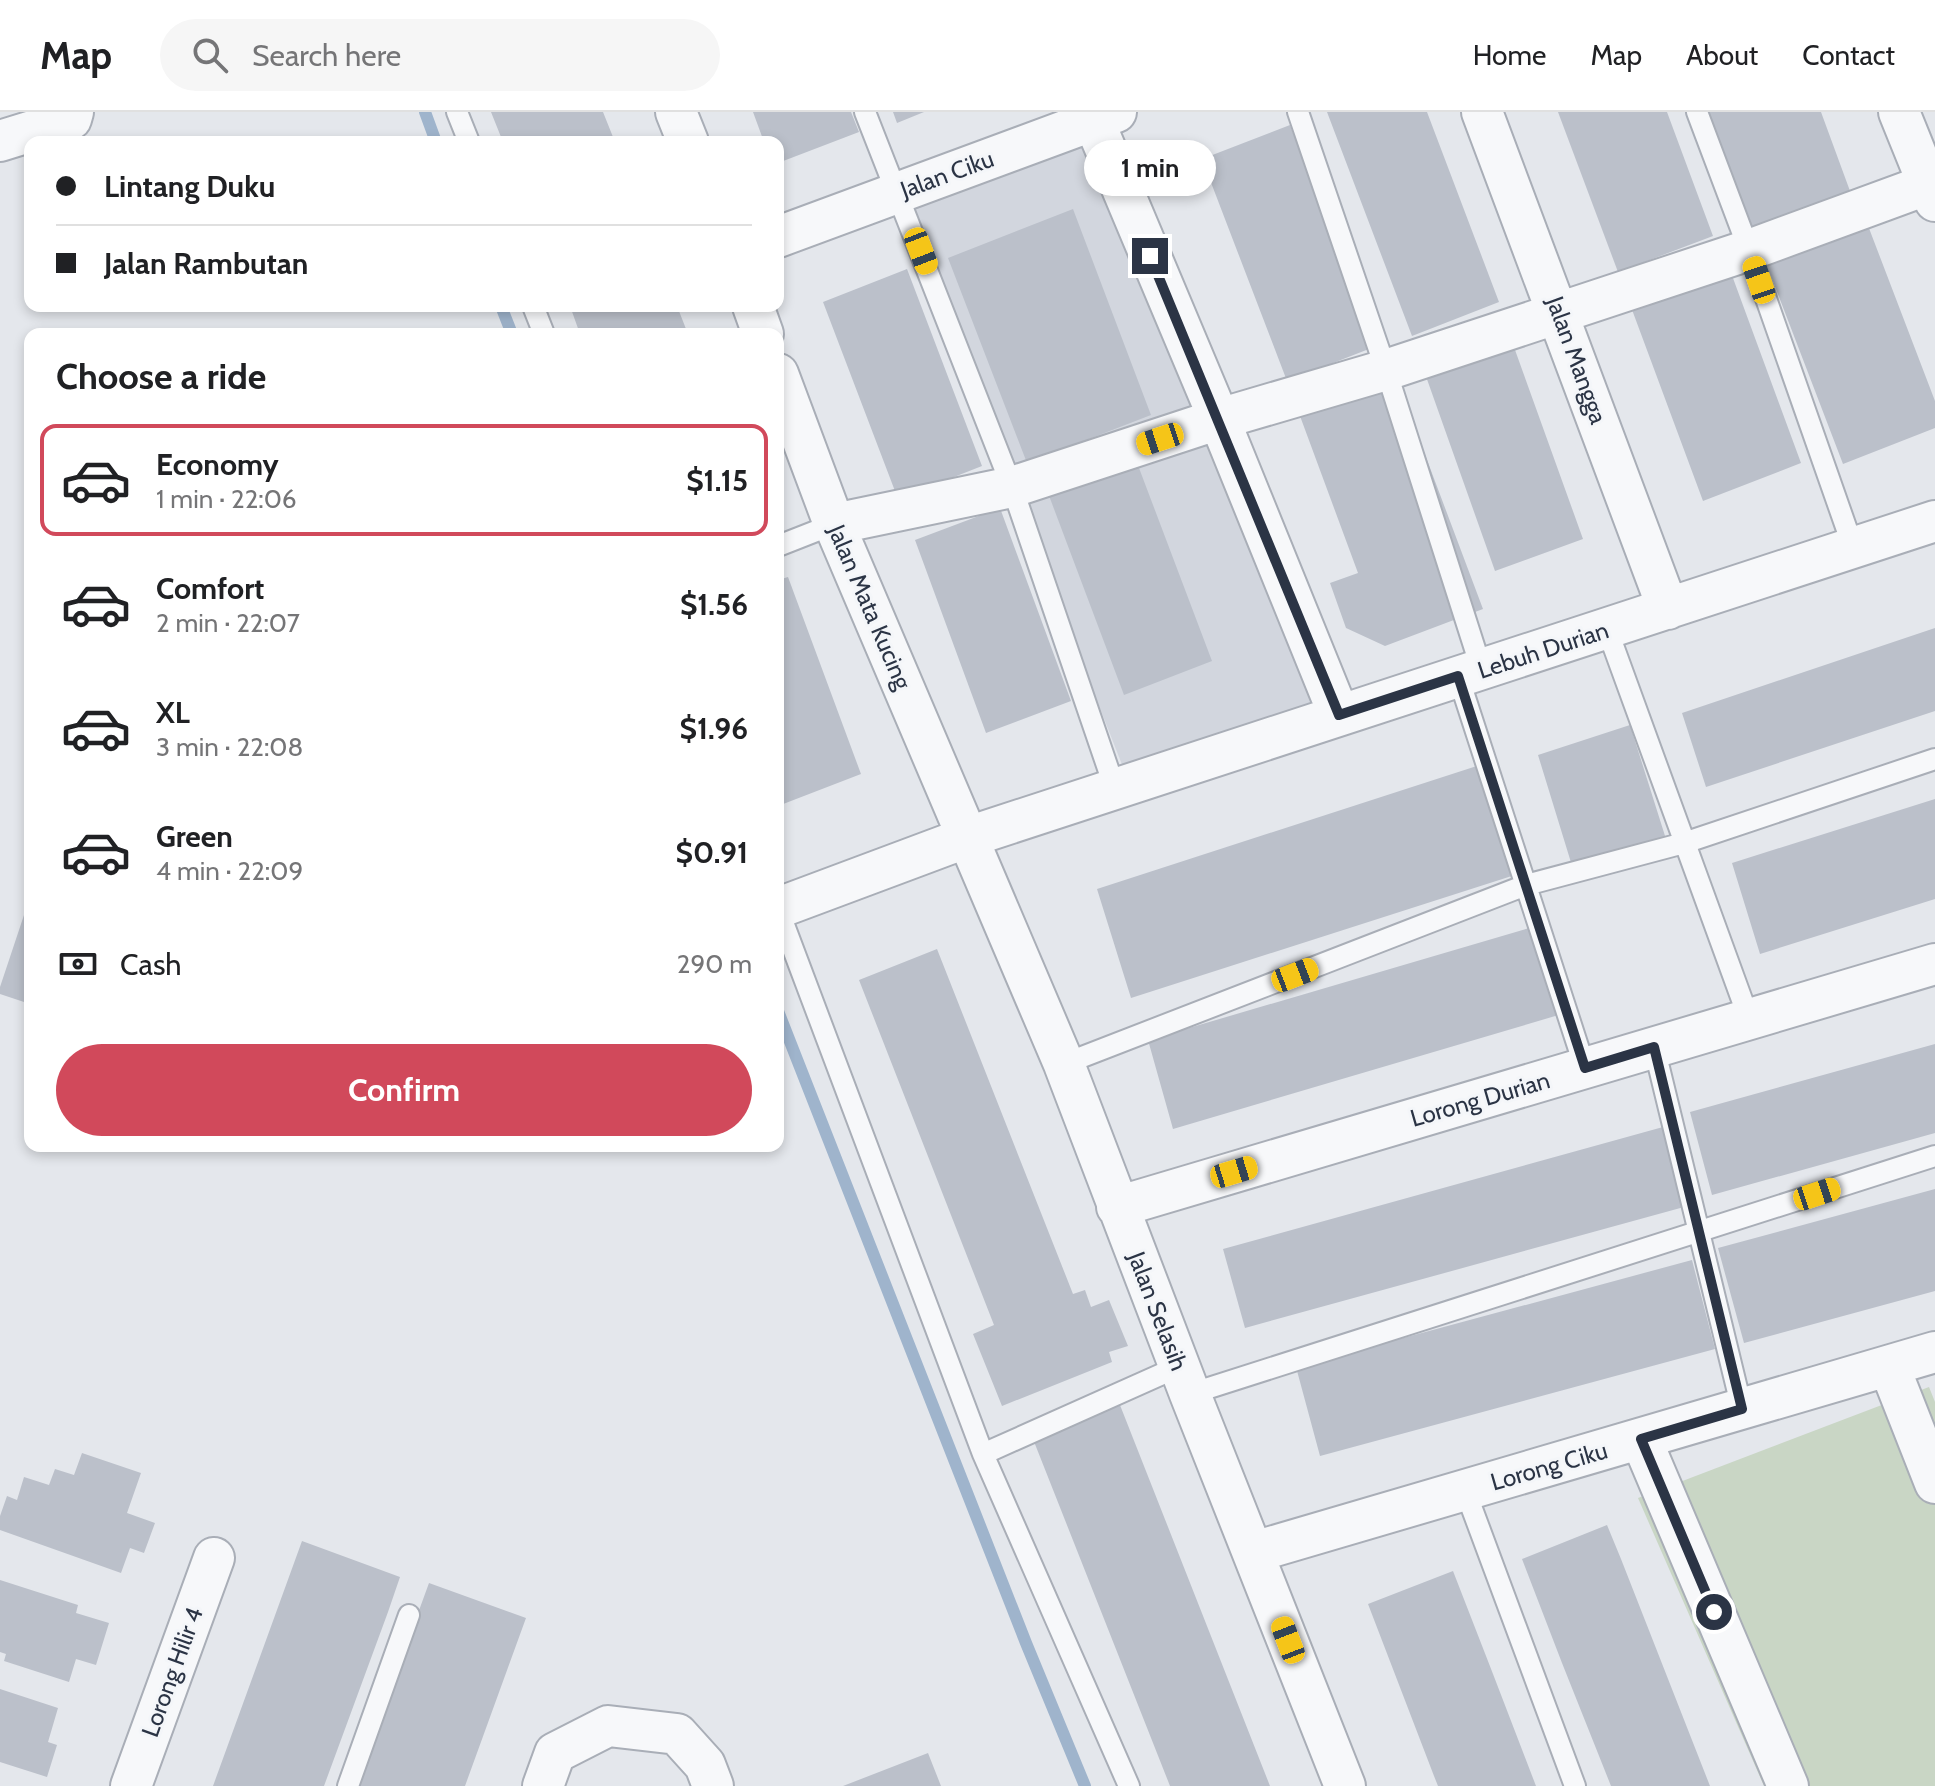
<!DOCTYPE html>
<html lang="en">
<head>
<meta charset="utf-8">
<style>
  body { margin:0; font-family:Cabin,sans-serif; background:#f6f6f6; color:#202124; height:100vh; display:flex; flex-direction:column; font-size:30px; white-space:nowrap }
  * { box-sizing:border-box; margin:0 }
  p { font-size:26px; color:#757577 }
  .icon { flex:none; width:44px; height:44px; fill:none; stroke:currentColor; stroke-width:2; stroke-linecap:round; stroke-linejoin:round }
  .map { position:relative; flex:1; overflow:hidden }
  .details { position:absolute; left:24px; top:216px; width:760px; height:824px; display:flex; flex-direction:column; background:#fff; border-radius:16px; box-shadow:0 4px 12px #0003 }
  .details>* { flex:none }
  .top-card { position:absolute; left:24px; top:24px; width:760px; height:176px; border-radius:16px; box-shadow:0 4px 12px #0003; display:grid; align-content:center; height:176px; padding:0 32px; background:#fff }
  .end { position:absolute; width:36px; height:36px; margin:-18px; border:10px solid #2b3445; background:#fff; box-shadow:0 0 0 4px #fff }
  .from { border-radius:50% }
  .bubble { position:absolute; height:56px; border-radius:28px; background:#fff; box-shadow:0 4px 12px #0003; font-size:26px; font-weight:700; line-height:56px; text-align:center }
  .car { position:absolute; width:24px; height:48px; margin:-24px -12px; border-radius:10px; box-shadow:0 0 6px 2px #0007; background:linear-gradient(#f5c518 24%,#345 0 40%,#f5c518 0 76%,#345 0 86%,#f5c518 0) }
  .top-card b { display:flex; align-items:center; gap:28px; height:76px; font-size:30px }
  .top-card b+b { border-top:2px solid #e0e0e0 }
  .top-card i { width:20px; height:20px; background:#202124 }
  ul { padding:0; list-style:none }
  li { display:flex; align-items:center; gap:24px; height:112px; margin:0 16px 12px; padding:0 16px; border:4px solid transparent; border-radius:16px }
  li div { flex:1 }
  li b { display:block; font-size:30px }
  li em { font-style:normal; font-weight:700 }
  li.active { border-color:#d1495b }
  li>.icon { width:72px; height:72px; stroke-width:1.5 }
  h2 { padding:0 32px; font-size:36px; line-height:96px }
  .pay { display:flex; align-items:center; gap:20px; height:88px; padding:0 32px; font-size:30px }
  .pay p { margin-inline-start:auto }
  .cta { display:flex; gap:16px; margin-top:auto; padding:16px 32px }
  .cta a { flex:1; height:92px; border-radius:48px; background:#d1495b; color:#fff; font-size:32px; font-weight:700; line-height:92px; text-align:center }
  header { display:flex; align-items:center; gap:48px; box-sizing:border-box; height:112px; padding:0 40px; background:#fff; border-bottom:2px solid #e0e0e0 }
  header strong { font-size:38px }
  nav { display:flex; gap:44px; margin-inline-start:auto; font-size:28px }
  .search { width:560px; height:72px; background:#f6f6f6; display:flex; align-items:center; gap:20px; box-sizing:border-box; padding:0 28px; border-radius:44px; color:#757577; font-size:30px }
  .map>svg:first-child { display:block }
  .built { fill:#d2d6de }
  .green { fill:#c9d6c5 }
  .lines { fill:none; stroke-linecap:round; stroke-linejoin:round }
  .stream { stroke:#9fb4cc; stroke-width:12 }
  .building { fill:#bbc0ca }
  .lane-casing { stroke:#a9aeb7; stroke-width:24 }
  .street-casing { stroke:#a9aeb7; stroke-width:44 }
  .lane { stroke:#f7f8fa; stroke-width:20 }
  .street { stroke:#f7f8fa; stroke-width:40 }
  .route { stroke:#2b3445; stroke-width:10 }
  .labels { text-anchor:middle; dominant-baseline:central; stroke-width:6; stroke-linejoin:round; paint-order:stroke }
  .street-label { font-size:24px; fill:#2b3445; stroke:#f4f6f9 }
</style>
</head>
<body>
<header>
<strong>Map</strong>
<div class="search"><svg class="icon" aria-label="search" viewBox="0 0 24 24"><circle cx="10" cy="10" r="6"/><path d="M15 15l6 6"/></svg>Search here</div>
<nav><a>Home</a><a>Map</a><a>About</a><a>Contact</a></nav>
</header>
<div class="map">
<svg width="1935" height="1674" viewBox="0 0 1935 1674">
  <rect width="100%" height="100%" fill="#e4e7ec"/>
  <path class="built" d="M1093,8L1339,603L1130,673L898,80Z"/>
  <path class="green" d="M1929,1275L1935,1290V1674H1764L1638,1386Z"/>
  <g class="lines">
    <path class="stream" d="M425,0L436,30
      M501,194L512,222
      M778,899L1026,1531L1085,1674"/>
  </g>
  <path class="building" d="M491,0H603L615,30H503Z
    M753,0H851L859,20L778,51V30H764Z
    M893,0H924L897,11Z
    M1327,0H1427L1499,190L1412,224Z
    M1558,0H1667L1713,124L1618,160Z
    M1709,0H1821L1850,79L1752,116Z
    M1290,13L1374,235L1287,269L1202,47Z
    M1073,97L1151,303L1027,351L948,146Z
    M1867,111L1935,289V316L1843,352L1766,151Z
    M907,157L982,354L898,387L823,190Z
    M1730,158L1801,351L1703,389L1631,195Z
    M570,194H677L688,222H580Z
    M1510,224L1583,427L1495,459L1423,256Z
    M1397,268L1483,497L1385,534L1346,516L1330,471L1358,461L1300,304Z
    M1136,348L1212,549L1124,583L1048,381Z
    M1000,396L1071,589L986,621L915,428Z
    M788,465L861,662L778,694V468Z
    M1935,516V599L1706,675L1682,601Z
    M1630,613L1666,727L1573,757L1538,643Z
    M1483,652L1518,762L1131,886L1097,777Z
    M1935,687V787L1760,842L1732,751Z
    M29,788H30V892L0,882V875Z
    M1536,814L1562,902L1173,1017L1148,928Z
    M937,837L1073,1182L1085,1178L1091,1195L1109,1188L1128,1234L1109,1240L1112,1250L1002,1294L973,1222L994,1213L859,868Z
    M1935,932V1021L1712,1083L1690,1000Z
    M1663,1015L1684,1095L1245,1216L1223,1137Z
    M1935,1077V1179L1744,1231L1718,1136Z
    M1692,1148L1715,1237L1320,1344L1296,1255Z
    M1118,1288L1270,1674H1170L1031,1322Z
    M82,1341L141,1361L127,1401L155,1411L144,1441L130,1436L121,1461L0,1418V1404L7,1384L17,1388L24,1365L49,1373L55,1357L74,1363Z
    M1607,1413L1621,1447L1710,1674H1611L1562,1551L1522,1447Z
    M302,1429L400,1465L388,1500L324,1674H213Z
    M1453,1459L1493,1562L1536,1674H1438L1434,1664L1368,1492Z
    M0,1468L78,1493L76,1501L109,1511L96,1553L76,1547L69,1570L4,1549L6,1542L0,1540Z
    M429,1471L526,1506L465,1674H355Z
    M0,1577L58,1596L48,1630L57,1633L47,1665L0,1650Z
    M928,1641L941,1674H843Z"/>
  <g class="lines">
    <g class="lane-casing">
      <path id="lane" d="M457,0L469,30
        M865,0L1012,375L1115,677
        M1298,0L1386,258L1482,559
        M1697,0L1749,138L1853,435
        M533,194L544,222
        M778,434L834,412
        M1607,517L1749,907
        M1458,564L1585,956
        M778,797L983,1342L1129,1674
        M1654,935L1742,1297
        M1064,952L1526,773L1684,731L1935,647
        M1190,1282L1935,1044
        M983,1342L1180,1254
        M1465,1378L1575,1674
        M348,1674L409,1503"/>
    </g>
    <g class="street-casing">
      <path id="street" d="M676,0L688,30
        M1090,0L1219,307L1339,603
        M1482,0L1668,497
        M1899,0L1935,89
        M0,29L71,7L73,0
        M778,125L1116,0
        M753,194L763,222
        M778,262L834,412L1064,952L1190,1282L1345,1674
        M834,412L1012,375L1219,307L1386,258L1749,138L1929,72
        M778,796L968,725L1935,409
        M1117,1095L1935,852
        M1889,1254L1935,1371
        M1641,1327L1788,1674
        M1254,1440L1935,1240
        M131,1674L214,1446
        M543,1674L555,1641L608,1614L677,1622L705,1653L713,1674"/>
    </g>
    <use href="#lane" class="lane"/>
    <use href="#street" class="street"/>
  </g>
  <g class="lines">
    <path class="route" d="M1150,144L1339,603L1458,564L1585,956L1654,935L1742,1297L1641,1327L1714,1500"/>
  </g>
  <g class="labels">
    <g class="street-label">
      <text transform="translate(947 62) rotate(-20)">Jalan Ciku</text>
      <text transform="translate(1577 248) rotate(70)">Jalan Mangga</text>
      <text transform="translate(870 495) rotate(67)">Jalan Mata Kucing</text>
      <text transform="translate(1543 538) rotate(-18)">Lebuh Durian</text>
      <text transform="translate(1480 987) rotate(-16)">Lorong Durian</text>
      <text transform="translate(1158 1199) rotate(69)">Jalan Selasih</text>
      <text transform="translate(1549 1354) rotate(-16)">Lorong Ciku</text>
      <text transform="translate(172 1560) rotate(-70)">Lorong Hilir 4</text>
    </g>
  </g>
</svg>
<i class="end from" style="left:1714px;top:1500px"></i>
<i class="end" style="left:1150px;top:144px"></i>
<div class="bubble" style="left:1084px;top:28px;width:132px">1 min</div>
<i class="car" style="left:921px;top:139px;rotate:159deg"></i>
<i class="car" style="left:1759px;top:168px;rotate:341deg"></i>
<i class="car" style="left:1160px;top:327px;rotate:252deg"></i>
<i class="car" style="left:1295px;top:863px;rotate:69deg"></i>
<i class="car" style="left:1234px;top:1060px;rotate:73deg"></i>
<i class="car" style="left:1817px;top:1082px;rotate:72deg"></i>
<i class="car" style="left:1288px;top:1528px;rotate:339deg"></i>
<div class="top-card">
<b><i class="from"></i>Lintang Duku</b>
<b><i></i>Jalan Rambutan</b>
</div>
<section class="details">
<h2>Choose a ride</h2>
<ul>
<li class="active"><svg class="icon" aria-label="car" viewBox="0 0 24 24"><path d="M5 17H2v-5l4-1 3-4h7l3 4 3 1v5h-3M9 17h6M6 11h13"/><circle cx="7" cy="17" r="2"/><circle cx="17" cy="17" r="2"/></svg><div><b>Economy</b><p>1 min · 22:06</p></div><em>$1.15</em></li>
<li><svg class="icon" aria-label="car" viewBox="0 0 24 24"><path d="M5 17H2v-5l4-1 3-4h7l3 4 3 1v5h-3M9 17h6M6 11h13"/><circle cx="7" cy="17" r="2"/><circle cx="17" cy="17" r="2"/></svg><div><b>Comfort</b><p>2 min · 22:07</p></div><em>$1.56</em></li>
<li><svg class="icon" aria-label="car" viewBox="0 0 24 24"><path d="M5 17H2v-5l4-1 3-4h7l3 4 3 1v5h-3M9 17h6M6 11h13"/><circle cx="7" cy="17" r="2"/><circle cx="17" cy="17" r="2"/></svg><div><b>XL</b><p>3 min · 22:08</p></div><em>$1.96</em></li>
<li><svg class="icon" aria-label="car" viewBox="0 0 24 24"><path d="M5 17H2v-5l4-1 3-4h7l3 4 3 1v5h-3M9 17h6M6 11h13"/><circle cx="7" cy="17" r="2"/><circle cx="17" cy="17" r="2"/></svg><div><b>Green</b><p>4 min · 22:09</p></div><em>$0.91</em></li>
</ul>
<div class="pay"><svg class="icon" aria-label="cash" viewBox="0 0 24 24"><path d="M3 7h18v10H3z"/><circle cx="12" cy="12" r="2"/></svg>Cash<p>290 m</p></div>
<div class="cta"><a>Confirm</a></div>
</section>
</div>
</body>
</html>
